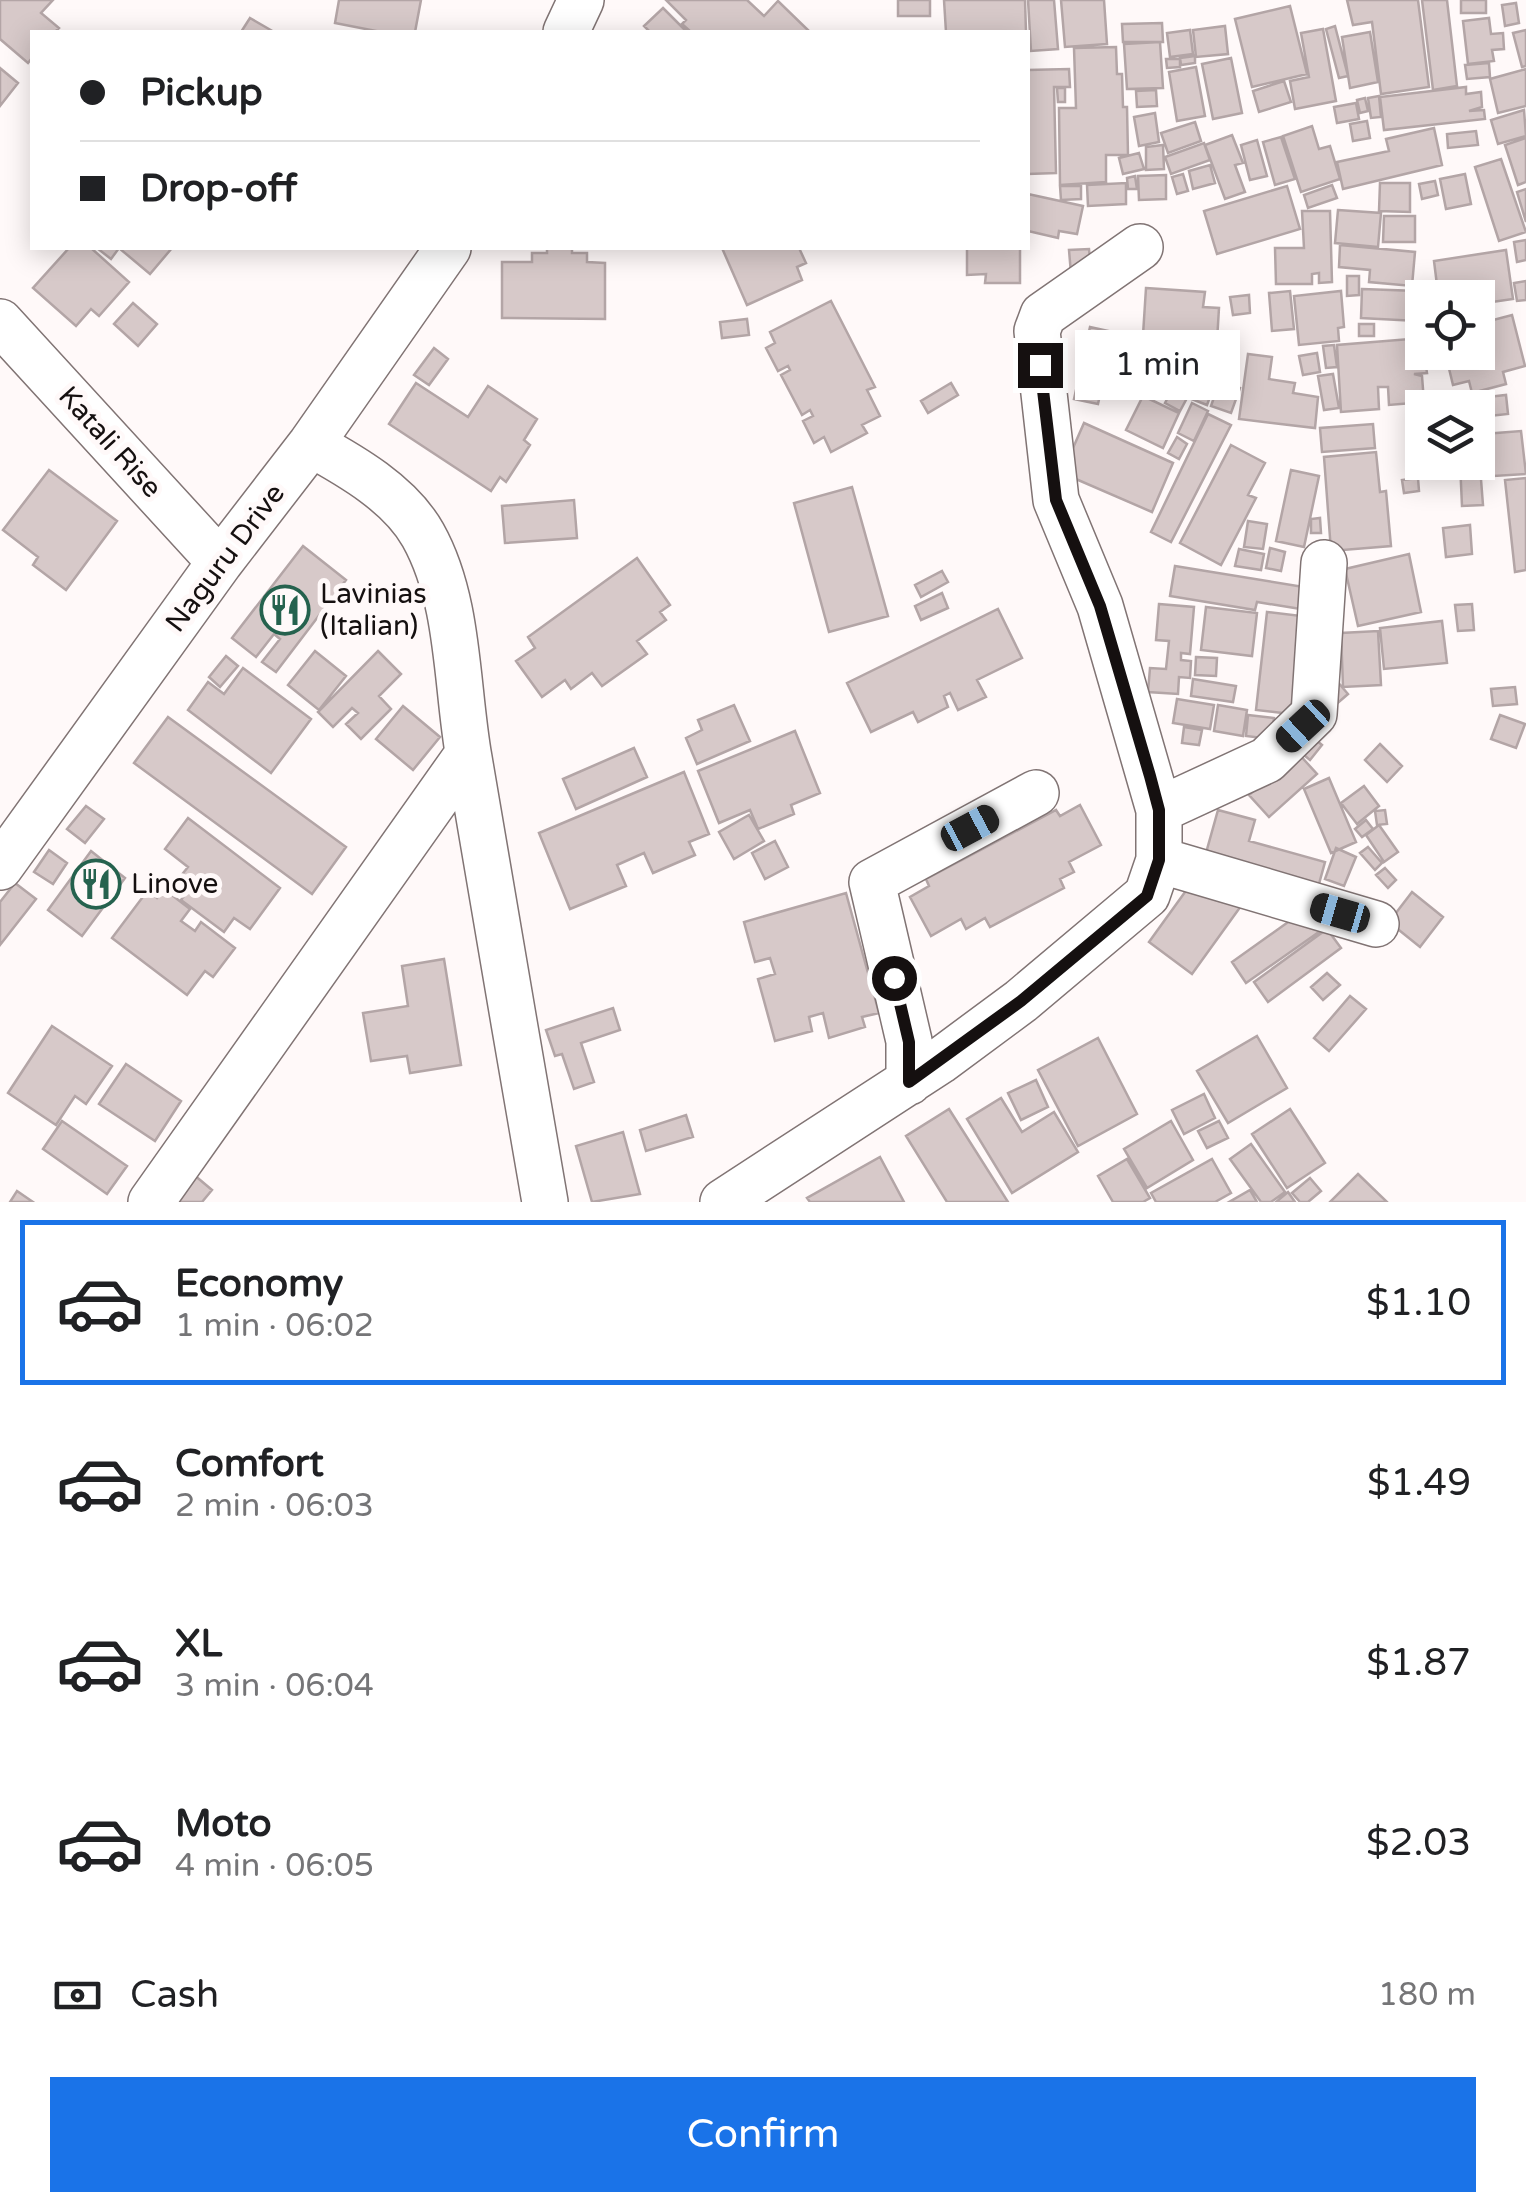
<!DOCTYPE html>
<html lang="en">
<head>
<meta charset="utf-8">
<style>
  body { margin:0; font-family:"Varela Round",sans-serif; background:#f2f2f2; color:#202124; height:100vh; display:flex; flex-direction:column; font-size:38px; white-space:nowrap }
  * { box-sizing:border-box; margin:0 }
  p { font-size:32px; color:#757577 }
  .icon { flex:none; width:55px; height:55px; fill:none; stroke:currentColor; stroke-width:2; stroke-linecap:round; stroke-linejoin:round }
  .map { position:relative; height:1202px; overflow:hidden }
  .details { display:flex; flex-direction:column; background:#fff; flex:1 }
  .details>* { flex:none }
  .banner { position:absolute; left:30px; top:30px; width:1000px; height:220px; border-radius:0px; box-shadow:0 5px 25px #0003; display:grid; align-content:center; height:220px; padding:0 50px; background:#fff }
  .buttons { position:absolute; left:1405px; top:280px; display:grid; gap:20px }
  .buttons a { display:grid; place-items:center; width:90px; height:90px; border-radius:0px; background:#fff; box-shadow:0 5px 25px #0003; font-size:50px }
  .end { position:absolute; width:45px; height:45px; margin:-22px; border:12px solid #151010; background:#fff; box-shadow:0 0 0 5px #fff }
  .from { border-radius:50% }
  .bubble { position:absolute; height:70px; border-radius:0px; background:#fff; box-shadow:0 5px 25px #0003; font-size:32px; font-weight:600; line-height:70px; text-align:center }
  .car { position:absolute; width:30px; height:60px; margin:-30px -15px; border-radius:12px; box-shadow:0 0 8px 2px #0007; background:linear-gradient(#222 24%,#8ab4d8 0 40%,#222 0 76%,#8ab4d8 0 86%,#222 0) }
  .banner b { display:flex; align-items:center; gap:35px; height:95px; font-size:38px }
  .banner b+b { border-top:2px solid #e0e0e0 }
  .banner i { width:25px; height:25px; background:#202124 }
  ul { padding:18px 0 0; list-style:none }
  li { display:flex; align-items:center; gap:30px; height:165px; margin:0 20px 15px; padding:0 30px; border:5px solid transparent; border-radius:0px }
  li div { flex:1 }
  li b { display:block; font-size:38px }
  li em { font-style:normal; font-weight:600 }
  li.selected { border-color:#1a73e8 }
  li>.icon { width:90px; height:90px; stroke-width:1.5 }
  .pay { display:flex; align-items:center; gap:25px; height:110px; padding:0 50px; font-size:38px }
  .pay p { margin-inline-start:auto }
  .primary-button { display:flex; gap:20px; margin-top:auto; padding:20px 50px }
  .primary-button a { flex:1; height:115px; border-radius:0px; background:#1a73e8; color:#fff; font-size:40px; font-weight:600; line-height:115px; text-align:center }
  .map>svg:first-child { display:block }
  .building { fill:#d7c9c9; stroke:#b3a5a6; stroke-width:2.5 }
  .lines { fill:none; stroke-linecap:round; stroke-linejoin:round }
  .minor-casing { stroke:#817474; stroke-width:48 }
  .minor { stroke:#fff; stroke-width:45 }
  .route { stroke:#151010; stroke-width:12 }
  .labels { text-anchor:middle; dominant-baseline:central; stroke-width:10; stroke-linejoin:round; paint-order:stroke }
  .street-label { font-size:28px; fill:#151010; stroke:#fff9f9 }
  .poi-label { font-size:28px; fill:#151010; stroke:#fff9f9; text-anchor:start }
</style>
</head>
<body>
<div class="map">
<svg width="1526" height="1202" viewBox="0 0 1526 1202">
  <rect width="100%" height="100%" fill="#fff9f9"/>
  <path class="building" d="M0,0H53L41,13L59,28L55,32H32V58L28,63L0,39Z
    M339,0H421L415,32H381L335,23Z
    M666,0H747L764,16L778,1L810,32H691L682,24L686,20Z
    M898,0H930V16H898Z
    M944,0H1025L1026,32H946Z
    M1028,0H1054L1058,49L1031,51Z
    M1061,0H1104L1107,44L1065,47Z
    M1347,0H1418L1429,87L1381,94L1372,22L1353,25Z
    M1422,0H1447L1457,86L1433,90Z
    M1461,0H1486V13H1461Z
    M1516,3L1519,23L1505,26L1502,5Z
    M1290,6L1307,74L1252,87L1235,19Z
    M663,8L687,32H650L644,26Z
    M250,18L274,32H241Z
    M1489,18L1491,34L1503,33L1504,49L1492,50L1494,61L1468,64L1463,21Z
    M1162,23L1163,42H1123L1122,24Z
    M1225,26L1228,54L1196,57L1193,30Z
    M1335,26L1348,76L1339,78L1326,29Z
    M1323,29L1336,101L1295,109L1290,81L1309,77L1301,33Z
    M1190,30L1193,54L1170,57L1167,33Z
    M1526,30V66L1522,67L1513,33Z
    M1370,32L1378,82L1350,88L1342,37Z
    M1160,42L1163,88L1127,89L1124,44Z
    M1116,47L1117,74H1122L1123,107H1127L1128,155H1106V182L1060,185L1059,108H1076L1074,48Z
    M1195,56V63L1181,65L1180,58Z
    M1231,58L1242,113L1213,119L1202,64Z
    M1166,59H1180V67L1167,68Z
    M1489,63L1490,77L1467,79L1465,65Z
    M1196,67L1205,116L1177,121L1169,72Z
    M0,68L18,83L0,106Z
    M1069,69L1070,87H1054L1056,173L1028,174V70Z
    M1526,69V106L1498,113L1490,79Z
    M1284,81L1291,102L1259,112L1253,91Z
    M1466,87V94L1481,92L1482,107L1469,111L1484,110L1485,119L1384,130L1380,97Z
    M1057,88H1065V102H1058Z
    M1156,90L1157,106L1137,107L1136,91Z
    M1379,96L1381,117L1371,118L1368,98Z
    M1365,98L1368,111L1360,113L1357,100Z
    M1356,103L1359,119L1337,123L1334,107Z
    M1524,110L1526,136L1498,144L1491,120Z
    M1155,113L1159,142L1139,146L1134,117Z
    M1367,121L1370,138L1353,141L1350,124Z
    M1195,122L1201,141L1168,153L1161,133Z
    M1312,126L1319,149L1330,146L1340,179L1301,192L1283,136Z
    M1434,128L1442,165L1343,189L1337,162L1389,151L1386,139Z
    M1476,131L1478,145L1448,148L1447,134Z
    M1232,135L1243,163L1235,165L1245,192L1225,199L1205,145Z
    M1281,137L1295,179L1275,185L1263,142Z
    M1526,138V182L1518,185L1505,145Z
    M1257,140L1267,176L1250,180L1241,145Z
    M1204,143L1210,160L1171,174L1165,157Z
    M1163,145L1164,169L1146,170V147Z
    M1139,153L1144,169L1123,174L1119,158Z
    M1501,159L1526,232L1499,241L1475,167Z
    M1210,165L1215,183L1193,189L1189,171Z
    M1183,174L1188,191L1177,194L1172,177Z
    M1465,174L1471,204L1446,209L1440,179Z
    M1166,175V199L1139,200L1138,176Z
    M1135,176L1137,189H1128L1127,178Z
    M1435,181L1438,195L1422,199L1419,184Z
    M1126,183V204L1088,206L1087,185Z
    M1380,183H1410V212L1379,211Z
    M1332,185L1337,198L1308,208L1304,195Z
    M1060,186H1081V199L1061,200Z
    M1287,186L1300,229L1217,254L1204,211Z
    M1526,189V222L1517,192Z
    M1028,194L1083,206L1077,234L1059,231L1058,238L1028,231Z
    M1338,210L1381,213L1378,247L1335,243Z
    M1302,211H1330L1332,282L1319,283V273L1312,274V284H1276L1275,248H1304Z
    M1384,216H1415V242H1383Z
    M1526,240V260L1517,262L1514,242Z
    M1340,245L1415,252L1412,286L1369,282L1370,270L1339,267Z
    M69,248H91L129,282L99,316L91,309L76,326L33,288Z
    M97,248H172L150,274L119,248L111,259Z
    M547,248H572V253H587V262L605,263V319L502,318V262H532V253H547Z
    M722,248H799L806,263L797,267L802,280L747,305Z
    M967,248H1020V283H985L986,274L967,275Z
    M1089,249L1091,272L1071,274L1069,250Z
    M1506,250L1513,299L1478,304V298H1424L1423,287L1437,285L1434,261Z
    M1347,276H1359V295L1347,296Z
    M1526,281V300L1517,301L1514,283Z
    M1146,288L1205,292L1203,307L1219,308L1217,341L1143,335Z
    M1362,289L1418,291L1417,321L1361,318Z
    M1290,291L1294,329L1272,331L1269,293Z
    M1341,291L1344,327L1338,328L1339,341L1299,345L1294,296Z
    M1249,295L1250,313L1233,315L1230,297Z
    M831,301L875,387L867,390L880,416L862,425L867,433L831,452L824,437L814,443L803,421L813,416L810,410L802,415L781,375L790,370L788,366L778,371L766,348L775,343L770,332Z
    M133,303L157,324L138,346L114,324Z
    M1512,315L1525,366L1503,372L1506,384L1472,393L1469,381L1453,385L1445,352H1478V324Z
    M747,319L749,335L722,338L720,322Z
    M1359,324H1374V336H1359Z
    M1090,327L1231,358L1227,377L1110,350L1098,404L1074,399Z
    M1422,338L1427,373L1414,374L1422,376L1424,402L1389,405L1388,387H1378L1379,409L1341,412L1337,345Z
    M1334,345L1337,367L1326,368L1323,346Z
    M434,348L448,359L429,385L414,375Z
    M1317,353L1320,372L1303,375L1299,356Z
    M1248,354L1272,357L1269,379L1295,383L1293,393L1318,397L1315,428L1239,419Z
    M1115,362L1124,367L1114,388L1104,383Z
    M1198,374H1209V383L1197,382Z
    M1333,374L1339,408L1324,410L1318,376Z
    M1220,380L1240,388L1231,413L1211,406Z
    M416,383L468,417L488,386L537,419L524,440L530,445L506,482L500,477L491,491L389,424Z
    M951,383L958,395L928,413L921,401Z
    M1193,387L1211,394L1207,405L1189,398Z
    M1172,390L1187,398L1180,411L1165,403Z
    M1506,395L1508,414L1479,417L1478,398Z
    M1143,396L1179,413L1163,448L1126,430Z
    M1192,403L1208,411L1194,441L1178,433Z
    M1208,414L1231,425L1171,542L1151,532Z
    M1486,418L1488,433L1478,434V419Z
    M1084,423L1173,463L1152,512L1062,473Z
    M1373,424L1375,448L1322,452L1320,428Z
    M1521,431L1526,474L1494,476L1493,465L1487,466L1484,434Z
    M1177,437L1187,444L1179,459L1168,453Z
    M1478,441L1483,505L1462,506L1460,462H1478Z
    M1231,445L1265,463L1248,495L1256,498L1221,565L1180,543Z
    M1376,452L1380,492L1386,491L1391,546L1331,551L1324,457Z
    M49,470L117,521L66,590L33,565L38,557L3,530Z
    M1291,470L1319,476L1304,547L1276,541Z
    M1418,478L1419,491L1404,493L1402,480Z
    M1526,478V570L1515,572L1505,480Z
    M852,487L888,616L829,632L794,503Z
    M574,500L577,538L505,543L502,506Z
    M1320,518L1321,533H1311V519Z
    M1248,521L1267,524L1263,549L1244,547Z
    M1470,525L1472,554L1446,557L1443,528Z
    M303,546L346,580L276,672L262,662L280,639L274,634L256,657L232,638Z
    M1270,548L1285,552L1281,571L1266,568Z
    M1239,549L1264,554L1261,570L1235,566Z
    M1409,554L1421,612L1358,626L1345,569Z
    M637,558L670,605L660,612L666,620L637,641L647,654L602,686L592,673L571,689L565,680L542,697L516,661L535,648L528,637Z
    M1175,566L1316,589L1313,611L1257,602L1255,610L1170,596Z
    M942,571L948,582L921,597L915,585Z
    M942,593L948,608L921,620L915,606Z
    M1159,604L1194,607L1190,654L1181,653V660L1191,661L1190,678L1179,677L1178,694L1148,692L1150,668L1166,669L1169,641L1156,640Z
    M1472,604L1474,630L1458,631L1455,605Z
    M1206,607L1257,613L1252,656L1201,650Z
    M998,609L1022,658L977,680L986,697L958,710L950,693L944,696L948,707L918,722L913,712L871,732L847,683Z
    M1267,612L1318,618L1308,716L1256,710Z
    M1442,621L1447,663L1384,669L1380,628Z
    M1378,631L1381,685L1343,687L1341,633Z
    M315,651L346,676L319,710L288,685Z
    M378,651L401,674L379,696L391,709L361,739L346,724L358,713L352,708L333,727L318,712Z
    M226,656L238,666L220,687L209,677Z
    M1196,657L1217,658L1216,676L1195,675Z
    M243,668L311,719L271,773L188,710L208,682L224,694Z
    M1193,679L1236,686L1233,702L1191,696Z
    M1336,680L1348,694L1333,707Z
    M1515,687L1517,704L1493,706L1491,689Z
    M1177,699L1214,705L1210,729L1173,723Z
    M734,705L750,741L697,764L686,738L702,730L698,720Z
    M1218,705L1247,710L1243,736L1214,731Z
    M403,706L440,737L413,770L376,739Z
    M1248,715L1274,718L1271,739L1246,736Z
    M1500,715L1525,724L1516,748L1491,739Z
    M168,717L346,847L312,894L134,763Z
    M1184,727L1202,730L1199,745L1182,743Z
    M795,731L820,793L791,805L794,814L758,829L750,810L719,823L698,771Z
    M1305,731L1322,745L1310,760L1293,746Z
    M1380,744L1402,766L1387,782L1365,760Z
    M634,748L647,777L576,809L563,779Z
    M1297,752L1317,774L1269,817L1249,795Z
    M684,772L709,834L689,842L695,855L653,873L644,853L617,865L626,886L570,909L539,833Z
    M1329,778L1356,842L1331,853L1304,789Z
    M1364,786L1379,806L1357,824L1341,803Z
    M1080,805L1101,845L1069,862L1074,872L1060,879L1064,888L990,927L985,918L966,929L961,919L931,936L910,897L929,886L926,879L1056,810L1060,816Z
    M86,806L104,819L85,843L67,829Z
    M1218,810L1255,820L1249,841L1325,862L1314,902L1201,871Z
    M1385,810L1387,824L1377,825L1375,811Z
    M749,815L764,841L734,859L719,832Z
    M188,818L280,888L250,929L234,918L224,932L181,900L192,885L180,877L188,867L165,849Z
    M1366,820L1373,829L1362,837L1355,829Z
    M1379,825L1398,852L1384,862L1366,835Z
    M775,841L788,867L765,879L752,853Z
    M1368,847L1382,863L1375,870L1360,853Z
    M1336,848L1356,857L1344,886L1325,879Z
    M49,850L67,863L53,884L34,872Z
    M91,851L125,878L82,936L48,910Z
    M1385,868L1396,880L1388,888L1376,875Z
    M1198,874L1241,906L1192,974L1149,942Z
    M15,883L36,899L0,945V902Z
    M164,889L190,909L181,921L195,931L201,922L235,948L213,977L205,971L187,995L112,938L148,890L157,898Z
    M1412,892L1443,917L1420,947L1389,922Z
    M846,893L879,1013L862,1017L865,1027L829,1038L823,1013L809,1017L812,1031L775,1041L758,979L775,974L770,958L755,962L744,922Z
    M1312,905L1326,927L1246,983L1232,962Z
    M1327,929L1341,948L1268,1002L1254,982Z
    M444,959L461,1065L410,1073L407,1056L371,1061L363,1013L408,1006L402,966Z
    M1327,973L1340,985L1323,1000L1311,987Z
    M1350,996L1366,1009L1329,1051L1314,1038Z
    M613,1008L620,1030L581,1043L594,1082L574,1089L562,1054L555,1056L546,1030Z
    M52,1026L112,1066L86,1104L75,1096L56,1125L8,1093Z
    M1257,1036L1287,1088L1228,1123L1197,1071Z
    M1098,1038L1137,1114L1078,1146L1038,1070Z
    M126,1064L181,1101L155,1141L99,1104Z
    M1036,1080L1048,1107L1021,1120L1008,1093Z
    M1204,1094L1215,1118L1184,1134L1172,1110Z
    M1001,1098L1022,1132L1054,1112L1078,1152L1012,1193L967,1119Z
    M949,1109L1008,1202H947L906,1136Z
    M1290,1109L1325,1163L1287,1188L1252,1134Z
    M686,1115L693,1137L646,1151L640,1130Z
    M62,1121L127,1166L107,1194L43,1149Z
    M1171,1121L1193,1160L1147,1188L1124,1149Z
    M1219,1121L1228,1138L1207,1148L1198,1131Z
    M623,1132L640,1194L592,1202L576,1146Z
    M1251,1144L1285,1192L1271,1202H1261L1230,1159Z
    M880,1157L904,1202H810L807,1198Z
    M1127,1159L1150,1198L1143,1202H1113L1098,1176Z
    M1212,1159L1231,1193L1215,1202H1156L1151,1193Z
    M193,1174L212,1190L202,1202H170Z
    M1358,1174L1387,1202H1330Z
    M1310,1178L1321,1191L1308,1202H1300L1292,1193Z
    M1250,1190L1257,1202H1229Z
    M17,1191L33,1202H10Z
    M1288,1192L1295,1202H1276Z"/>
  <g class="lines">
    <g class="minor-casing">
      <path id="minor" d="M566,32L581,0
        M0,322L220,562
        M311,444C351,466 400,494 423,535C460,601 456,685 469,758C493,906 520,1054 545,1202
        M1159,810L1267,760L1314,714L1324,563
        M1159,860L1376,924
        M0,867L220,562L311,444L448,248
        M909,1082V1041L872,882L1036,793
        M151,1202L468,754
        M723,1202L940,1061L1021,1001L1147,895L1159,860V810L1100,606L1056,500L1037,331L1043,315L1140,247"/>
    </g>
    <use href="#minor" class="minor"/>
  </g>
  <g class="lines">
    <path class="route" d="M894,978L909,1042V1082L1021,1001L1147,896L1159,860V810L1150,776L1100,606L1056,500L1040,365"/>
  </g>
  <defs>
    <g id="restaurant-ring" transform="scale(2.5)"><circle r="9.5" fill="#fff9f9" stroke="#25624e" stroke-width="1.5"/><path d="M-5-6h1v4h1v-4h1v4h1v-4h1v5L-1.5 .5V6h-2V.5L-5-1ZM5-6V6H3V1.5H1.5Q1.5-4 5-6Z" fill="#25624e"/></g>
  </defs>
  <g fill-rule="evenodd">
    <use href="#restaurant-ring" x="285" y="610"/>
    <use href="#restaurant-ring" x="96" y="884"/>
  </g>
  <g class="labels">
    <g class="street-label">
      <text transform="translate(110 442) rotate(48)">Katali Rise</text>
      <text transform="translate(225 558) rotate(-53)">Naguru Drive</text>
    </g>
    <g class="poi-label">
      <text x="320" y="594">Lavinias<tspan x="320" dy="32">(Italian)</tspan></text>
      <text x="131" y="884">Linove</text>
    </g>
  </g>
</svg>
<div class="buttons">
<a><svg class="icon" aria-label="locate" viewBox="0 0 24 24"><circle cx="12" cy="12" r="6"/><path d="M12 2v4M12 18v4M2 12h4M18 12h4"/></svg></a>
<a><svg class="icon" aria-label="layers" viewBox="0 0 24 24"><path d="M12 4l9 5-9 5-9-5zM3 14l9 5 9-5"/></svg></a>
</div>
<i class="end from" style="left:894px;top:978px"></i>
<i class="end" style="left:1040px;top:365px"></i>
<div class="bubble" style="left:1075px;top:330px;width:165px">1 min</div>
<i class="car" style="left:1303px;top:726px;rotate:227deg"></i>
<i class="car" style="left:970px;top:828px;rotate:62deg"></i>
<i class="car" style="left:1340px;top:913px;rotate:286deg"></i>
<div class="banner">
<b><i class="from"></i>Pickup</b>
<b><i></i>Drop-off</b>
</div>
</div>
<section class="details">
<ul>
<li class="selected"><svg class="icon" aria-label="car" viewBox="0 0 24 24"><path d="M5 17H2v-5l4-1 3-4h7l3 4 3 1v5h-3M9 17h6M6 11h13"/><circle cx="7" cy="17" r="2"/><circle cx="17" cy="17" r="2"/></svg><div><b>Economy</b><p>1 min · 06:02</p></div><em>$1.10</em></li>
<li><svg class="icon" aria-label="car" viewBox="0 0 24 24"><path d="M5 17H2v-5l4-1 3-4h7l3 4 3 1v5h-3M9 17h6M6 11h13"/><circle cx="7" cy="17" r="2"/><circle cx="17" cy="17" r="2"/></svg><div><b>Comfort</b><p>2 min · 06:03</p></div><em>$1.49</em></li>
<li><svg class="icon" aria-label="car" viewBox="0 0 24 24"><path d="M5 17H2v-5l4-1 3-4h7l3 4 3 1v5h-3M9 17h6M6 11h13"/><circle cx="7" cy="17" r="2"/><circle cx="17" cy="17" r="2"/></svg><div><b>XL</b><p>3 min · 06:04</p></div><em>$1.87</em></li>
<li><svg class="icon" aria-label="car" viewBox="0 0 24 24"><path d="M5 17H2v-5l4-1 3-4h7l3 4 3 1v5h-3M9 17h6M6 11h13"/><circle cx="7" cy="17" r="2"/><circle cx="17" cy="17" r="2"/></svg><div><b>Moto</b><p>4 min · 06:05</p></div><em>$2.03</em></li>
</ul>
<div class="pay"><svg class="icon" aria-label="cash" viewBox="0 0 24 24"><path d="M3 7h18v10H3z"/><circle cx="12" cy="12" r="2"/></svg>Cash<p>180 m</p></div>
<div class="primary-button"><a>Confirm</a></div>
</section>
</body>
</html>
